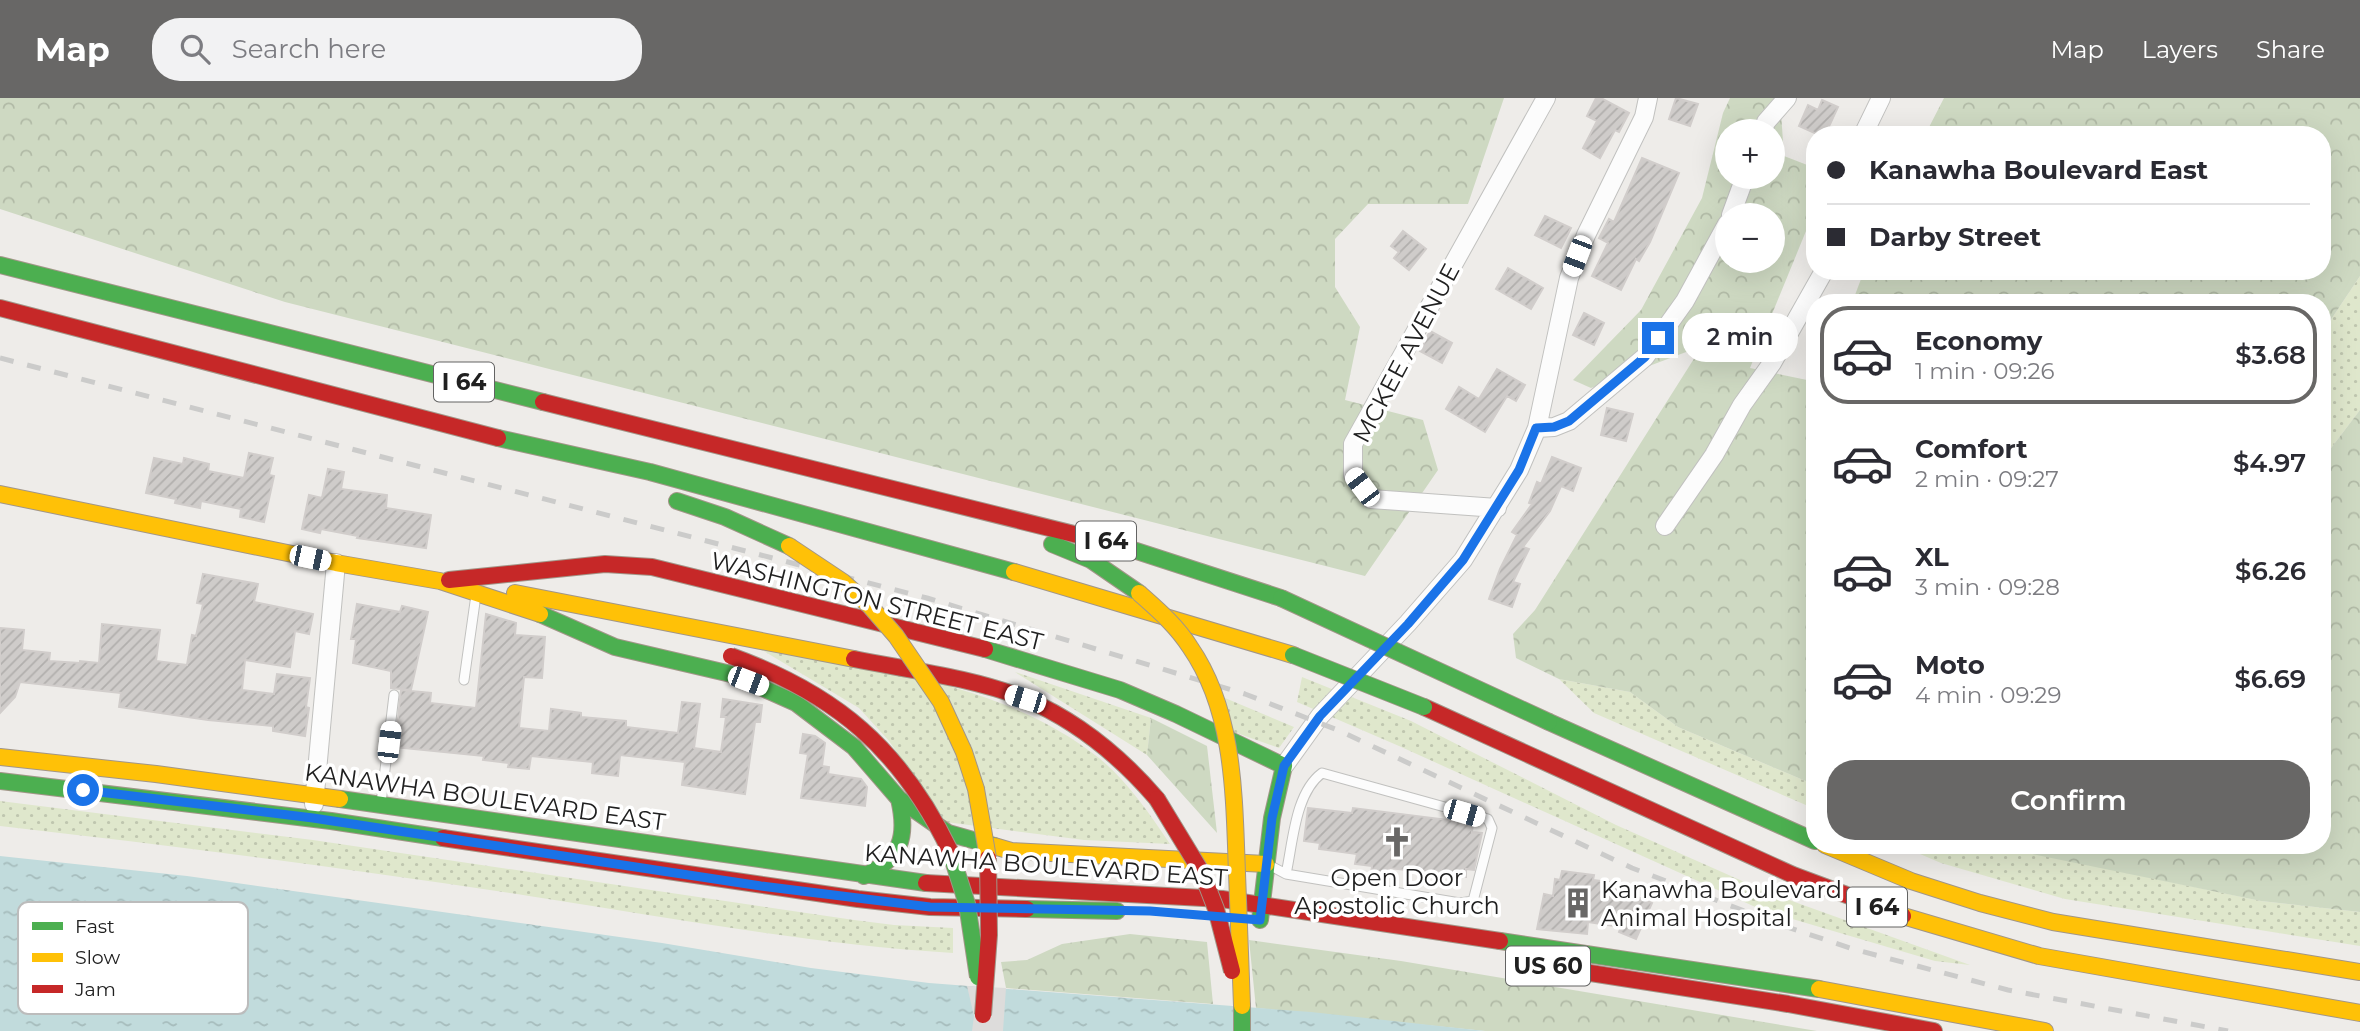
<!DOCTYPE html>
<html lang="en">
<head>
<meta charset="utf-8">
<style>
  body { margin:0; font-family:Montserrat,sans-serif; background:#f2f2f3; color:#2b2b33; height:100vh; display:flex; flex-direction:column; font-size:26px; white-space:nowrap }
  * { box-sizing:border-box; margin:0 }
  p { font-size:23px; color:#7c7c81 }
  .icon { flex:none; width:38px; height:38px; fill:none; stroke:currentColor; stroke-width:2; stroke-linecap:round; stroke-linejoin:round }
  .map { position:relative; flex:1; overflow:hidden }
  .drawer { position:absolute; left:1806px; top:196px; width:525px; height:560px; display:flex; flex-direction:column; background:#fff; border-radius:28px; box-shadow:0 7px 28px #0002 }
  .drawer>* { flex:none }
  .hud { position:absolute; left:1806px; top:28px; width:525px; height:154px; border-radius:28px; box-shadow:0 7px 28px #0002; display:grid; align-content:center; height:154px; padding:0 21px; background:#fff }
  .buttons { position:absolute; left:1715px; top:21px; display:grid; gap:14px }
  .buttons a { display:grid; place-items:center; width:70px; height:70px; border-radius:50%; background:#fff; box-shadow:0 7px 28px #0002; font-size:35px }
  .end { position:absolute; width:32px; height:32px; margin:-16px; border:9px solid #1a73e8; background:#fff; box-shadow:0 0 0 4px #fff }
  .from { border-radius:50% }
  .bubble { position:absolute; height:49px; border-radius:24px; background:#fff; box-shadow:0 7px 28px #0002; font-size:23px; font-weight:600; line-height:49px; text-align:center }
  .car { position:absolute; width:21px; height:42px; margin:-21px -10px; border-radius:9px; box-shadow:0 0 5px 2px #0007; background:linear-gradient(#fff 24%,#345 0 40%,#fff 0 76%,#345 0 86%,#fff 0) }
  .hud b { display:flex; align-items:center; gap:24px; height:66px; font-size:26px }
  .hud b+b { border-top:2px solid #e1e1e2 }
  .hud i { width:18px; height:18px; background:#2b2b33 }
  ul { padding:12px 0 0; list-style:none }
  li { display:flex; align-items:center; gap:21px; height:98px; margin:0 14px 10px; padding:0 7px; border:4px solid transparent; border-radius:28px }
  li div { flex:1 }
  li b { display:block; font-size:26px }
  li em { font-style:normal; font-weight:600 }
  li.selected { border-color:#686766 }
  li>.icon { width:63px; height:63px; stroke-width:1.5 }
  .cta { display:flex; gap:14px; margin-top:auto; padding:14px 21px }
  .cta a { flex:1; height:80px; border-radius:28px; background:#686766; color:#fff; font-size:28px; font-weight:600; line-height:80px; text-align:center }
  header { display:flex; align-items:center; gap:42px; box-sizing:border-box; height:98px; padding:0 35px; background:#686766; color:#fff }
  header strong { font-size:33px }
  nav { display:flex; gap:38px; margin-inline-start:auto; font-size:24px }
  .search { width:490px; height:63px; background:#f2f2f3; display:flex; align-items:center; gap:18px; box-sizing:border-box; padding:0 24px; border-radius:28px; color:#7c7c81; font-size:26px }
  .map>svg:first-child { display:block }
  .grass { fill:url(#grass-dots) }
  .forest { fill:url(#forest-crowns); fill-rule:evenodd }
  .water { fill:url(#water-ripples) }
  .pier { fill:#dddcdb }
  .building { fill:url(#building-hatch); stroke:#d1cdcb; stroke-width:2 }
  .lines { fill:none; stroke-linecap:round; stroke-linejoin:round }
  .lane-casing { stroke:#c1c1bf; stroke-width:11 }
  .street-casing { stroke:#c1c1bf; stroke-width:20 }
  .fast-casing { stroke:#a29688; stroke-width:18 }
  .slow-casing { stroke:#a29688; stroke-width:18 }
  .jam-casing { stroke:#a29688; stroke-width:18 }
  .lane { stroke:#fcfcfc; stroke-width:9 }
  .street { stroke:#fcfcfc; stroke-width:18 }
  .fast { stroke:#4caf50; stroke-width:16 }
  .slow { stroke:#ffc107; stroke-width:16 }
  .jam { stroke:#c62828; stroke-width:16 }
  .rail { stroke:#cbcbca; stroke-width:5; stroke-dasharray:14 14; stroke-linecap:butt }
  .fast-bridge-casing { stroke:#a29688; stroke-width:18; stroke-linecap:butt }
  .slow-bridge-casing { stroke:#a29688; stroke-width:18; stroke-linecap:butt }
  .jam-bridge-casing { stroke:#a29688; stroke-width:18; stroke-linecap:butt }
  .fast-bridge { stroke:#4caf50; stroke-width:16 }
  .slow-bridge { stroke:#ffc107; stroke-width:16 }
  .jam-bridge { stroke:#c62828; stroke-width:16 }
  .route { stroke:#1a73e8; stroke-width:9 }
  .labels { text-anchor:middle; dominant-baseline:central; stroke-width:7; stroke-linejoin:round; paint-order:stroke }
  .shield { fill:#fff; stroke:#636363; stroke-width:2 }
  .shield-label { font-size:23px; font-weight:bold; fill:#202020 }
  .street-label { font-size:24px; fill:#202020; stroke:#fff }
  .poi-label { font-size:24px; fill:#202020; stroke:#fff }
  .key { fill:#fff; stroke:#bcbcbc; stroke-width:2 }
  .key-label { font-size:19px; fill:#202020 }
</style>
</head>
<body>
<header>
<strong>Map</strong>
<div class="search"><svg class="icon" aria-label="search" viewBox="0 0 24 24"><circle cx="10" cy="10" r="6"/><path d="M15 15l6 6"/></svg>Search here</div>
<nav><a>Map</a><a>Layers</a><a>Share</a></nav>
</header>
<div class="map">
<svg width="2360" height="933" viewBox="0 0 2360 933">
  <defs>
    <pattern id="grass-dots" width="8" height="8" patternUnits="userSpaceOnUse" patternTransform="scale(1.75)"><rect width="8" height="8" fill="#dfe7cc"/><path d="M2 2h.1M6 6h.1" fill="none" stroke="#bfc6af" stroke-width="1.8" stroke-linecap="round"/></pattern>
    <pattern id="forest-crowns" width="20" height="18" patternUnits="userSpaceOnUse" patternTransform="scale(1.75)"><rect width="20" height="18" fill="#ced9c2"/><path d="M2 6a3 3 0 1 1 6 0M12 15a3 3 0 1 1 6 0" fill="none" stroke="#b1baa6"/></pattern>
    <pattern id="water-ripples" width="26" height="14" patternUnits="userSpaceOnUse" patternTransform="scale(1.75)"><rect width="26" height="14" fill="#c1dbdc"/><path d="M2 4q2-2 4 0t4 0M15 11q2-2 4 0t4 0" fill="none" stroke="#a6bcbc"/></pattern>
    <pattern id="building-hatch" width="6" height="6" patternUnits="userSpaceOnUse" patternTransform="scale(1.75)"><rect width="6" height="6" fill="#cfccca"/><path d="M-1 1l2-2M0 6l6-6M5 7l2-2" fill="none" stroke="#b1afad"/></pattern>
  </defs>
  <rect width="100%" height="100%" fill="#eeece9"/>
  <path class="grass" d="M2360,178V312L2322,362V235Z
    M757,549C874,572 1003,584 1099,660C1128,684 1149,715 1170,746L1084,742L946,724L889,643L859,610Z
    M1015,574L1151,620L1147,657Z
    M1302,579L1411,623L1616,727L1767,794L1970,867L1935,863L1762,812L1399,648L1297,604Z
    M1559,581L1630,594L1678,629L1815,687V711L1594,615Z
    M1225,600L1294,629L1279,650L1231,633Z
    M0,703L313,742L854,822L894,827L953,830V855C811,846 670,820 529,798C353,771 177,748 0,728Z
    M1899,747H1955L1960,749L1962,747H2016L2014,751L2261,803L2360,814V848L2065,801L1941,765Z"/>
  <path class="forest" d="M0,0H1504L1468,106H1368L1335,141V189L1360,229L1345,302L1423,322L1438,372L1365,478L285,204L0,111Z
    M1730,0H1780L1784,58L1815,70V111L1750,270L1807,282L1815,277V687L1678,629L1630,594L1559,581L1516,560L1513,536L1535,512L1702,248L1591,290L1573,282L1641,212L1702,100L1723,15ZM1727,33H1773V79H1727ZM1727,117H1773V163H1727Z
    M1944,0H2360V178L2322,235V205H1852L1864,173H2322V37H1925Z
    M2360,312V814L2261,803L2013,752L2016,747H2322V362Z
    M1151,620L1207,648L1217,735L1147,657Z
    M1130,836L1207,844L1213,906L1006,890L1001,864L1027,862L1062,846Z
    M1249,842L1401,863L1817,933H1485L1256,910Z"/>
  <path class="water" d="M0,758L187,778L662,845L811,870L929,885L1311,914L1485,933H0Z"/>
  <path class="pier" d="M967,888L1006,890L1003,933H972L974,918Z"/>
  <path class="building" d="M1596,0H1601L1629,15L1619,34L1615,32L1600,60L1583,50L1597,23L1587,18Z
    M1676,0L1698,6L1690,28L1669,21Z
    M1822,2L1838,9L1825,37H1819L1799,28L1808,7L1818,12Z
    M1642,60L1679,75L1650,144L1639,163L1636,161L1621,192L1592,178L1608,145L1599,140L1609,121L1614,124Z
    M1545,118L1571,130L1561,150L1535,137Z
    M1403,133L1426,151L1409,172L1394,160L1399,154L1391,148Z
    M1508,170L1543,190L1531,211L1496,191Z
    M1584,215L1604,225L1594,247L1573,237Z
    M1430,233L1452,245L1442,265L1420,253Z
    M1497,271L1525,287L1516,303L1507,298L1485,334L1446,311L1459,289L1479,301Z
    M1607,310L1633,316L1626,343L1601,337Z
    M249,355L273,360L269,377L274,378L264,424L240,419L241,411L201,403L200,410L175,405L176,401L146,395L154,360L183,366L184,360L209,366L208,373L244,380Z
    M1552,359L1581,370L1573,393L1561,388L1550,413L1523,449L1529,451L1513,484L1520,486L1512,509L1489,501L1500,471L1517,437L1512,434L1532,406L1529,405L1537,384L1541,386Z
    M328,371L344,374L341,391L387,397L386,410L431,417L426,450L357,440L358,438L321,431L320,435L302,431L309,397L322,400Z
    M203,476L258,486L254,504L313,516L309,536L295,533L290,569L245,562L242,592L274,596L277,576L310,580L306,609L309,610L305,638L273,633V628L208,622L119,609L121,595L20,584L15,599L0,615V530L24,532L22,552L50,555L49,563L80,565V563L99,565L102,526L160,532L156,563L187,567L192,537L196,538L203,506L197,505Z
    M357,506L400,514L402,508L428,514L411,592L391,590V573L353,565L356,541H351Z
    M486,516L516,525L515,537L545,539L542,580L524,579L519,630L549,633L551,611L581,615V619L626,623V629L678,635L682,604L700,606L694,650L721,654L726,619H721L723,601L762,607L760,624H755L745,696L682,687L685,664L620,657L618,678L592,675L593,664L531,658L529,671L508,669L509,665L483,662L484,658L395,649L401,592L431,595L430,605L476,610Z
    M803,636L815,638L825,645L822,668L829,669L828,676L861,681L867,689L865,708L801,700L808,656L800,655Z
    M1308,710L1352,715L1353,710L1473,725L1472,734L1482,735L1474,772L1466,771V779L1389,770L1388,778L1371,776L1372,768L1355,766L1357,756L1319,751L1320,745L1304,743Z
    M1562,773L1594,777L1593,782L1616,785V790L1652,805L1636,841L1619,834L1621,829L1588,824L1587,836L1537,831L1544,796L1553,798L1555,781L1560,782Z"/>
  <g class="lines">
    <g class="lane-casing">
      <path id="lane" d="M464,582L476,497
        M381,705L394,597
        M1269,767L1286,776L1460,805L1473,803L1492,730L1488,721L1322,675C1295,695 1293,744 1286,776"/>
    </g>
    <g class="street-casing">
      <path id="street" d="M1763,33L1766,24L1787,0
        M1863,37L1881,0
        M1731,117L1745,79
        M1537,330L1554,329L1569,323L1645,259L1685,203L1727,126
        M1497,410L1371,401L1353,377V346L1546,0
        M1665,428L1714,357L1742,307L1772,265L1824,173
        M1284,668L1320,618L1408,525L1463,462L1519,372L1537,330L1569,180L1586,137L1644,19L1648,0
        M314,706L336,465"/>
    </g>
    <g class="fast-casing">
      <path id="fast" d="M0,167L543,304
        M498,340L650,374L1014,474
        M677,403L725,419L789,448
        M1052,446L1091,462L1139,495
        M1118,447L1281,500
        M540,516L615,549L731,576L796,605L854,649L899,701L948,735L994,748
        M985,551L1120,592L1176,616L1284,668L1272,720L1260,822
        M1549,624L1815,743
        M0,683L331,723L443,740
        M340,701L926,785
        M864,778C901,760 908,740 899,701
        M1027,811L1117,813
        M1500,843L1819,891
        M1242,908V933"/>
    </g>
    <g class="slow-casing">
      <path id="slow" d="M0,396L336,465L440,483L540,516
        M1014,474L1293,557
        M515,495L854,561
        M0,659L156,676L340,701
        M1825,747L1911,783L1980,805L2053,824L2360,874
        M994,748L1011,753L1266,766
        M1903,818L2039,858L2360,915
        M1819,891L2045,933"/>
    </g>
    <g class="jam-casing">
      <path id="jam" d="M0,210L498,340
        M543,304L1118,447
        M449,482L605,466L652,469L985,551
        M854,561C909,572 974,580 1026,601C1077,623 1121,659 1157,701
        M1424,609L1793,777L1903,818
        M443,740L858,801L930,809L1027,811
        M926,785L1222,801L1500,843
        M1533,866L1788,906L1934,933"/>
    </g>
    <use href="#lane" class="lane"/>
    <use href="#street" class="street"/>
    <use href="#fast" class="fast"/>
    <use href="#slow" class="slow"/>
    <use href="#jam" class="jam"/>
    <path class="rail" d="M0,260L927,500L1245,596L1340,633L1632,770L1781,827L1853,851L2008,892L2228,933"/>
    <g class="fast-bridge-casing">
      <path id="fast-bridge" d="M1281,500L1549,624
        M1293,557L1424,609
        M950,753L967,806L978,879"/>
    </g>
    <g class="slow-bridge-casing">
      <path id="slow-bridge" d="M789,448L843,484L870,508L896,538L941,604L964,654L976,691L988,760
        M1139,495C1158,512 1176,527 1190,549C1235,614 1234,699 1237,775C1239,819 1240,864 1242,908"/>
    </g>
    <g class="jam-bridge-casing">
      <path id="jam-bridge" d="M731,558C836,596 901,651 950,753
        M1157,701L1202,775L1216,811L1232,873
        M983,917L989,837L988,760"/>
    </g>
    <use href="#fast-bridge" class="fast-bridge"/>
    <use href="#slow-bridge" class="slow-bridge"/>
    <use href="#jam-bridge" class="jam-bridge"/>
  </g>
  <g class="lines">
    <path class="route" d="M83,692L313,720L761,788L930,809L1150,813L1260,822L1272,720L1284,668L1320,618L1408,526L1463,462L1519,372L1536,330L1554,329L1569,323L1645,259L1658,240"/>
  </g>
  <defs>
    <g id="church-bare" transform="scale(2.415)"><path d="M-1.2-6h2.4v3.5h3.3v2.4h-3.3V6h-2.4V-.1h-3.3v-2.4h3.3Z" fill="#686766" stroke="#fff" stroke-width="2.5" paint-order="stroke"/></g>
    <g id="building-bare" transform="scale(2.415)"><path d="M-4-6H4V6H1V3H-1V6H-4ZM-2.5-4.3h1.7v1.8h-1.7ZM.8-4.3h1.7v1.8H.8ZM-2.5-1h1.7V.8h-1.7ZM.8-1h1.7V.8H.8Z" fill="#686766" stroke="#fff" stroke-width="2.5" paint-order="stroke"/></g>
  </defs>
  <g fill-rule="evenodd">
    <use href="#church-bare" x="1397" y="744"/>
    <use href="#building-bare" x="1578" y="805"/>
  </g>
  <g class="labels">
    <g class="shield">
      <rect x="434" y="264.5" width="60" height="39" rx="5"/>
      <rect x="1076" y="423.5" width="60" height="39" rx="5"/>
      <rect x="1847" y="789.5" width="60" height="39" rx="5"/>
      <rect x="1506" y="848.5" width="84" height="39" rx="5"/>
    </g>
    <g class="shield-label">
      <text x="464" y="284">I 64</text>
      <text x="1106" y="443">I 64</text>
      <text x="1877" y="809">I 64</text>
      <text x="1548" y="868">US 60</text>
    </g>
    <g class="street-label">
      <text transform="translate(1406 255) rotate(-62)">MCKEE AVENUE</text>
      <text transform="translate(877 503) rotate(14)">WASHINGTON STREET EAST</text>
      <text transform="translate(485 699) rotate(8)">KANAWHA BOULEVARD EAST</text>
      <text transform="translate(1046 767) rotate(4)">KANAWHA BOULEVARD EAST</text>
    </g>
    <g class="poi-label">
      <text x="1397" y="779">Open Door<tspan x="1397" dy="28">Apostolic Church</tspan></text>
      <text x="1601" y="791" text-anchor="start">Kanawha Boulevard<tspan x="1601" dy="28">Animal Hospital</tspan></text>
    </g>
  </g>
  <rect x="18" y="804" width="230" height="112" rx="10" class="key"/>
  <rect x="32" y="824" width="31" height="8" fill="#4caf50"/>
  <rect x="32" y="855" width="31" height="9" fill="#ffc107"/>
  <rect x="32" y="887" width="31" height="8" fill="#c62828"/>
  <g class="key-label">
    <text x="75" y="835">Fast</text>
    <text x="75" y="866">Slow</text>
    <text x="75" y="898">Jam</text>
  </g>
</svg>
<div class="buttons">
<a>+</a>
<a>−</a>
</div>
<i class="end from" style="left:83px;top:692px"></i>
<i class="end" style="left:1658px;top:240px"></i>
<div class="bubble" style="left:1682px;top:215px;width:116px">2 min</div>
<i class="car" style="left:1577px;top:158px;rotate:201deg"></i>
<i class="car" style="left:1362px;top:389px;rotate:323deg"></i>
<i class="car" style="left:310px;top:460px;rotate:102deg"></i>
<i class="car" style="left:748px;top:583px;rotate:111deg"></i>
<i class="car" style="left:1025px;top:601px;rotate:287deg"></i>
<i class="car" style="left:389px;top:644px;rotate:7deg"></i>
<i class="car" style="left:1464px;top:715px;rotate:106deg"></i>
<div class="hud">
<b><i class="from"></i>Kanawha Boulevard East</b>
<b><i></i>Darby Street</b>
</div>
<section class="drawer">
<ul>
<li class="selected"><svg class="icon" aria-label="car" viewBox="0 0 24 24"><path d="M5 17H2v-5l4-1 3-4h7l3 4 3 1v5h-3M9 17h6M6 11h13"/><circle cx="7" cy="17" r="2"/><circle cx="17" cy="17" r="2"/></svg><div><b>Economy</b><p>1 min · 09:26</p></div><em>$3.68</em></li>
<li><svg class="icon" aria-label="car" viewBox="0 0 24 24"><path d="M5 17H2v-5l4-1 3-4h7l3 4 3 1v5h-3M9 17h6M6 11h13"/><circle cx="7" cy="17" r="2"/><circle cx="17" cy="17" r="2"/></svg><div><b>Comfort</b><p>2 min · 09:27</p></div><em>$4.97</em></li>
<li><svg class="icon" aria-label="car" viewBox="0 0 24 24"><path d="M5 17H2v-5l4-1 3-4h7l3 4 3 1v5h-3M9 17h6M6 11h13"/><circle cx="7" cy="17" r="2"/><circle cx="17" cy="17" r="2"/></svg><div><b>XL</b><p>3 min · 09:28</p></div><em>$6.26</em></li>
<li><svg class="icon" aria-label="car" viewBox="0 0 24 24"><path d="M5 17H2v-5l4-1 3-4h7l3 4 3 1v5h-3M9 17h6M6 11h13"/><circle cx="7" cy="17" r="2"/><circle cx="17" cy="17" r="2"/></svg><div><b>Moto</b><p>4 min · 09:29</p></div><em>$6.69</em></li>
</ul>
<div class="cta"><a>Confirm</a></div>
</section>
</div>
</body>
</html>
